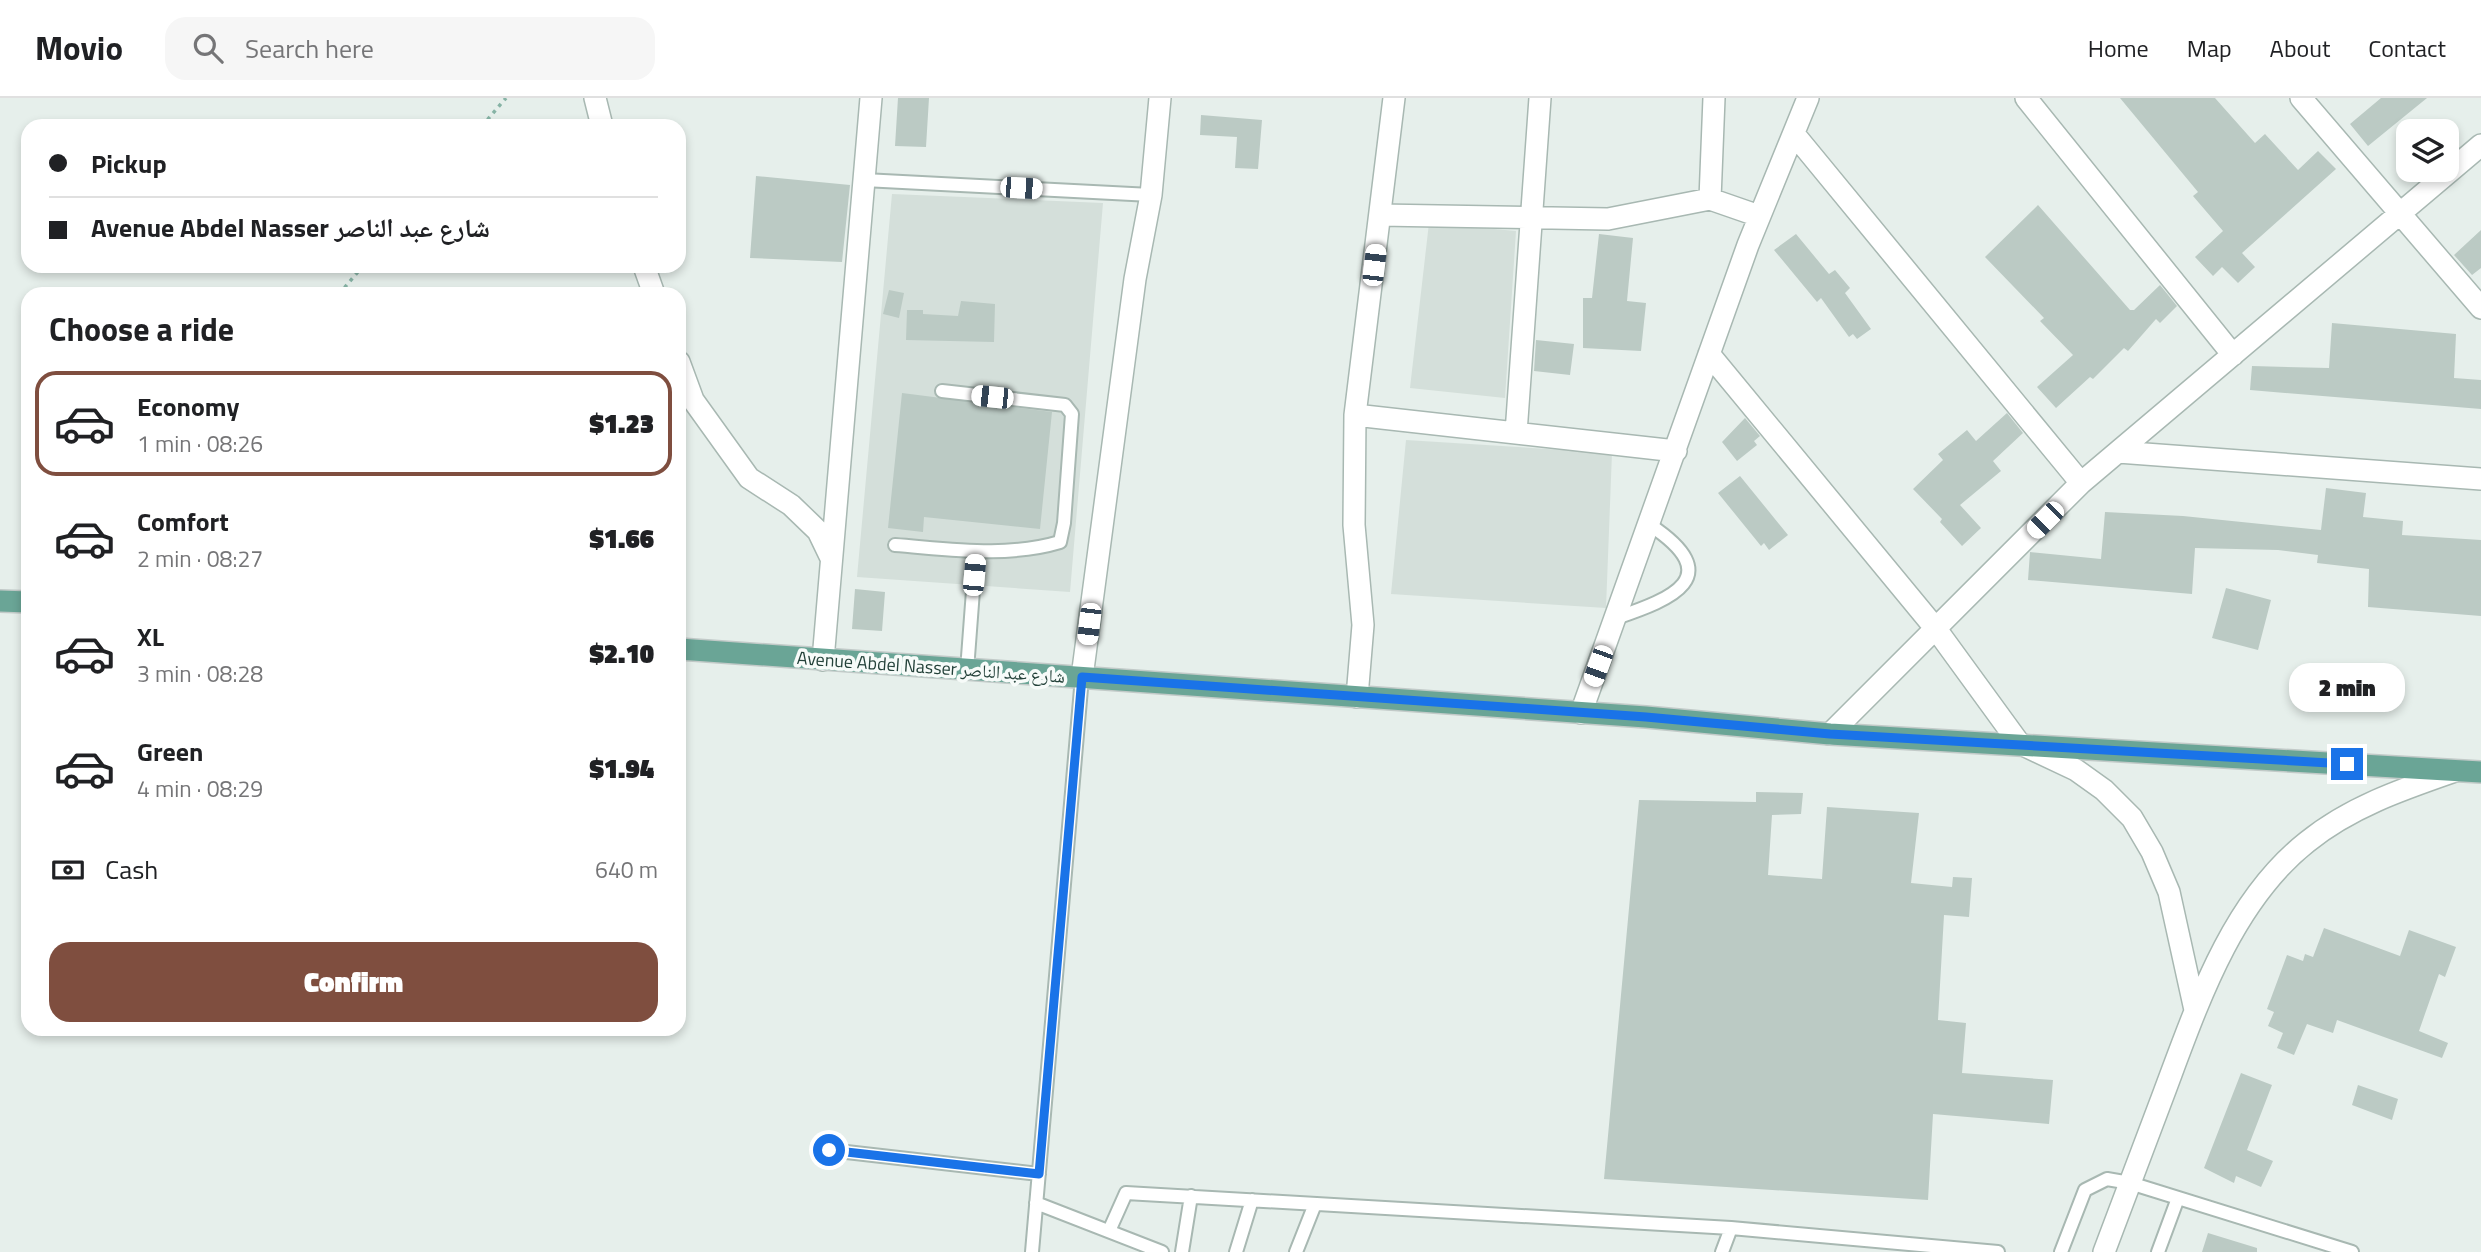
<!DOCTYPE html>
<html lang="en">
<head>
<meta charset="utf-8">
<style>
  body { margin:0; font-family:"Titillium Web","Noto Naskh Arabic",sans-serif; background:#f6f6f6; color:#202124; height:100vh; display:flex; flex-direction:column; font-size:26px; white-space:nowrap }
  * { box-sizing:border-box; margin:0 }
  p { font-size:23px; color:#757577 }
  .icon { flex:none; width:38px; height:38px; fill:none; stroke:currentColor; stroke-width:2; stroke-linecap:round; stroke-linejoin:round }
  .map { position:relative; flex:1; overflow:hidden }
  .details { position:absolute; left:21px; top:189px; width:665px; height:749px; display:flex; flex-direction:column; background:#fff; border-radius:21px; box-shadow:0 4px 10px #0003 }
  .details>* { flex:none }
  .hud { position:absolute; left:21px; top:21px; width:665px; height:154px; border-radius:21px; box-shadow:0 4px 10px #0003; display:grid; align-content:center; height:154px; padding:0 28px; background:#fff }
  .tools { position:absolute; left:2396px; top:21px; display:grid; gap:14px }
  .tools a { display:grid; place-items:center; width:63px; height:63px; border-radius:14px; background:#fff; box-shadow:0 4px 10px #0003; font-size:35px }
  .end { position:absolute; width:32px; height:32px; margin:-16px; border:9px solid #1a73e8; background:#fff; box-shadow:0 0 0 4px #fff }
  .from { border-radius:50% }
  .bubble { position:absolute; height:49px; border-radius:21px; background:#fff; box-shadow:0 4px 10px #0003; font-size:23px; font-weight:800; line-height:49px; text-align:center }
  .car { position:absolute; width:21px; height:42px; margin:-21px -10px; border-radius:9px; box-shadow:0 0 5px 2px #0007; background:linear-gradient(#fff 24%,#345 0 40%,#fff 0 76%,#345 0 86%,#fff 0) }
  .hud b { display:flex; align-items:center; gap:24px; height:66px; font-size:26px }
  .hud b+b { border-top:2px solid #e0e0e0 }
  .hud i { width:18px; height:18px; background:#202124 }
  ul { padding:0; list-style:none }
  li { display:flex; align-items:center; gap:21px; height:105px; margin:0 14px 10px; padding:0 14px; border:4px solid transparent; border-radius:21px }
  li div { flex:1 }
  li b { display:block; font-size:26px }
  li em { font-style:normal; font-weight:800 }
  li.on { border-color:#7f4e3f }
  li>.icon { width:63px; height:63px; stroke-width:1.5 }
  h2 { padding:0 28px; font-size:32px; line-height:84px }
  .pay { display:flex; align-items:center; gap:18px; height:77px; padding:0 28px; font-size:26px }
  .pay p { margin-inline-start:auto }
  .primary-button { display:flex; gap:14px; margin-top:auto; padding:14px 28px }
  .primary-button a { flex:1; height:80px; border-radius:21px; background:#7f4e3f; color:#fff; font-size:28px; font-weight:800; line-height:80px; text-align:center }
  header { display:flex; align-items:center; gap:42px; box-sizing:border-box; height:98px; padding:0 35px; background:#fff; border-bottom:2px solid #e0e0e0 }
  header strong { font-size:33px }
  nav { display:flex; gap:38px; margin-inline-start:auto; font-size:24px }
  .search { width:490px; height:63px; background:#f6f6f6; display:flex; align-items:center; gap:18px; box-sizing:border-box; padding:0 24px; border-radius:21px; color:#757577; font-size:26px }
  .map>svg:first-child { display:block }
  .built { fill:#d4dfda }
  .building { fill:#bbcac4 }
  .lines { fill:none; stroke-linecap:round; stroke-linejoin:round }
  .lane-casing { stroke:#a8b8b2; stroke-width:16 }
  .street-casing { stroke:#a8b8b2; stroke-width:24 }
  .primary-casing { stroke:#c2cac8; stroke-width:24 }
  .path { stroke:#86b3a5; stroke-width:3.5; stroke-dasharray:3.5 5; stroke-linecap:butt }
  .lane { stroke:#fff; stroke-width:12 }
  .street { stroke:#fff; stroke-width:21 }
  .primary { stroke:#6aa596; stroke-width:21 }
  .route { stroke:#1a73e8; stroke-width:9 }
  .labels { text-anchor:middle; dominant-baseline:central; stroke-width:7; stroke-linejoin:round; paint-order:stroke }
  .street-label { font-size:18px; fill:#24423a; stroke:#f7fbf9 }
</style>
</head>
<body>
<header>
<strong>Movio</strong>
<div class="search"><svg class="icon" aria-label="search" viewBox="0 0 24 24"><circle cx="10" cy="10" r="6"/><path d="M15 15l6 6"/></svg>Search here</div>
<nav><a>Home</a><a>Map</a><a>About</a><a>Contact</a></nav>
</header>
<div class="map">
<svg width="2481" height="1154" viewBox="0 0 2481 1154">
  <rect width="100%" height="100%" fill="#e6efeb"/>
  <path class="built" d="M892,96L1103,105L1070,494L857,479Z
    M1429,125L1516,133L1505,300L1410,290Z
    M1406,342L1612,355L1606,510L1391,496Z"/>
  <path class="building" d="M898,0H929L926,49L895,48Z
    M2120,0H2215L2255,45L2265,36L2298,72L2318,53L2336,71L2242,155L2255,169L2238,185L2222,169L2213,178L2195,159L2223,133L2193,98L2198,94Z
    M2381,0H2427L2368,48L2350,26Z
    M1201,17L1262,22L1258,71L1235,70L1237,39L1200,37Z
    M756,78L850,87L842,164L750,160Z
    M2038,107L2130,212H2134L2160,187L2177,208L2160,225L2156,221L2128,253L2124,250L2093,281L2090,279L2056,310L2037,289L2073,257L2040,223L2044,220L1985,159Z
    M2481,132V170L2472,177L2454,157Z
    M1599,136L1633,140L1627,203L1646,205L1641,253L1583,250V200H1592Z
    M1796,136L1829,176L1835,172L1850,190L1845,195L1871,231L1857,241L1853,236L1849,239L1821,200L1817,204L1774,152Z
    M889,192L904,195L899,220L883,216Z
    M961,203L995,206L994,244L906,242L907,212H923V216L958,218Z
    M2332,225L2456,236L2454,280L2481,282V311L2250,292L2252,268L2329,270Z
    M1536,242L1574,246L1570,277L1534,273Z
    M902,295L1052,314L1040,431L924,419L923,434L888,430Z
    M2007,315L2023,335L1993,363L2001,373L1960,407L1981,430L1962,448L1940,424L1942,421L1913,391L1943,362L1938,356L1967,332L1976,343Z
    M1745,320L1760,338L1754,343L1757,347L1737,363L1722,344Z
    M1740,378L1788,437L1769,452L1764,445L1761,448L1718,395Z
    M2326,390L2366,395L2363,419L2403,423L2402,437L2481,442V518L2368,509L2369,471L2317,465L2318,457L2278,452L2195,450L2192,496L2028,482L2030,454L2101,461L2105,414L2183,418L2321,432Z
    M2226,490L2271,502L2258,552L2212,540Z
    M855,491L885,494L882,533L852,531Z
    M1756,694L1803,695L1801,716L1772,717L1768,777L1822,781L1827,709L1919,715L1911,785L1952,789L1953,779L1972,780L1969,819L1944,817L1938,922L1966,925L1962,975L2053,982L2049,1026L1933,1016L1928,1102L1604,1081L1639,702L1756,704Z
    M2324,830L2400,858L2409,832L2456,849L2445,879L2439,876L2419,933L2448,945L2442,960L2337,922L2333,935L2307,926L2294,957L2277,950L2283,935L2268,928L2274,914L2267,911L2287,857L2303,863L2305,856L2313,859Z
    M2241,975L2272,987L2247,1052L2273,1063L2261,1089L2236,1078L2234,1085L2204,1070Z
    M2358,987L2398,1001L2392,1022L2352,1007Z
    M2208,1135L2257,1150V1154H2202Z"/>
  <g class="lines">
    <g class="lane-casing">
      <path id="lane" d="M864,82L1151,97
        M895,447C949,451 1007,460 1060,444L1064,425L1072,316L1065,307L942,293
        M1616,520C1672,501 1728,479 1650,427
        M967,572L976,453
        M829,1052L1039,1076
        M1036,1105L1162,1154
        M1109,1133L1126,1095L1731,1130L1998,1154
        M1032,1154L1082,579
        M1182,1154L1191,1098
        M1236,1154L1252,1102
        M1296,1154L1315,1106
        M1722,1154L1731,1130
        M2061,1154L2085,1092L2107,1081L2130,1085L2352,1154
        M2158,1154L2178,1100"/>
    </g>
    <g class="street-casing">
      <path id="street" d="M595,0L602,28
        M1714,0L1710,101L1759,118
        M2026,0L2233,257
        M2301,0L2481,210
        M1794,36L2081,385
        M1380,117L1608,121L1710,101
        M644,168L654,196
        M1709,256L1936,531L2019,645L2076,672L2104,692L2132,720L2152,754L2169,794L2195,912
        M679,264L693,302L749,380L791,407L818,433L831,460
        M1355,317L1676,353
        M1516,335L1540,0
        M2118,354L2481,381
        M823,562L871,0
        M1082,579L1135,181L1151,97L1160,0
        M1357,599L1363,527L1354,427L1355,317L1394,0
        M1581,615L1748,147L1808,0
        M1830,636L2081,385L2481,47
        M2104,1154C2124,1101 2144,1048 2164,995C2197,907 2231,804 2307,744C2350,709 2403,691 2455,673"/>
    </g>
    <g class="primary-casing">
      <path id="primary" d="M0,503L28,504
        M679,551L1646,619L1830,636L2481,674"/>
    </g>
    <path class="path" d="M482,28L506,0
      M339,196L363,168"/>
    <use href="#lane" class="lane"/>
    <use href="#street" class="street"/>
    <use href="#primary" class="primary"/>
  </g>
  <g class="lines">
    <path class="route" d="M829,1052L1039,1076L1082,579L1646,619L1830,636L2347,666"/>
  </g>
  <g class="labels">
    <g class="street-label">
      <text transform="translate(931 569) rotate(4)">Avenue Abdel Nasser شارع عبد الناصر</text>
    </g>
  </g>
</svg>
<div class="tools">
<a><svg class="icon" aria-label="layers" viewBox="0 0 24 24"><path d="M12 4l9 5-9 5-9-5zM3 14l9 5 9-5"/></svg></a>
</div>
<i class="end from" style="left:829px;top:1052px"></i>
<i class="end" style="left:2347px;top:666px"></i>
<div class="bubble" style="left:2289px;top:565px;width:116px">2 min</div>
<i class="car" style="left:1021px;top:90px;rotate:93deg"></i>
<i class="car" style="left:1374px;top:167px;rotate:7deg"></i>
<i class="car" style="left:992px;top:299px;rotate:276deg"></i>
<i class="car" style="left:2045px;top:422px;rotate:225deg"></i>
<i class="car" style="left:974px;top:477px;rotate:5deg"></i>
<i class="car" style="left:1089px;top:526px;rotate:187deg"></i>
<i class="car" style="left:1598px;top:568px;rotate:200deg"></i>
<div class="hud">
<b><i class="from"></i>Pickup</b>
<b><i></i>Avenue Abdel Nasser شارع عبد الناصر</b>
</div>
<section class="details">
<h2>Choose a ride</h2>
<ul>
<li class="on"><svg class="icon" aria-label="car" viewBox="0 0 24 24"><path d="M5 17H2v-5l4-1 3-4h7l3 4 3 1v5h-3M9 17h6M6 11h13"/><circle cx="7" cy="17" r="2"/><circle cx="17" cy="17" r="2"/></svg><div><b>Economy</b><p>1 min · 08:26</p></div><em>$1.23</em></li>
<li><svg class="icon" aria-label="car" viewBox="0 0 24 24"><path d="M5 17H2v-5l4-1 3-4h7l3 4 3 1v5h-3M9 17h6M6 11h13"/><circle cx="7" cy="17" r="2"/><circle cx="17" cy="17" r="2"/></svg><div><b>Comfort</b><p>2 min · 08:27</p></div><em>$1.66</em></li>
<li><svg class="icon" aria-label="car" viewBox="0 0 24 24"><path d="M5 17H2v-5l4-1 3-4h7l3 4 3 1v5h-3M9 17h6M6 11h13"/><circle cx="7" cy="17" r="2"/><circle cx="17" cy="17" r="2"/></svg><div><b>XL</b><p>3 min · 08:28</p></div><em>$2.10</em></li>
<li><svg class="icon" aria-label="car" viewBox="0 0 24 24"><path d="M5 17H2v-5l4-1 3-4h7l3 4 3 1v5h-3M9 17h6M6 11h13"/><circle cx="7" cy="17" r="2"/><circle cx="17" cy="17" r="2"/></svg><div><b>Green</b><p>4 min · 08:29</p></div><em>$1.94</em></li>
</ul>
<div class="pay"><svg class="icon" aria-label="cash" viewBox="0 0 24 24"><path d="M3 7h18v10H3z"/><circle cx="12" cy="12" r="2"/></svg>Cash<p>640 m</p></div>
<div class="primary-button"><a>Confirm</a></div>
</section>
</div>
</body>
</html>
